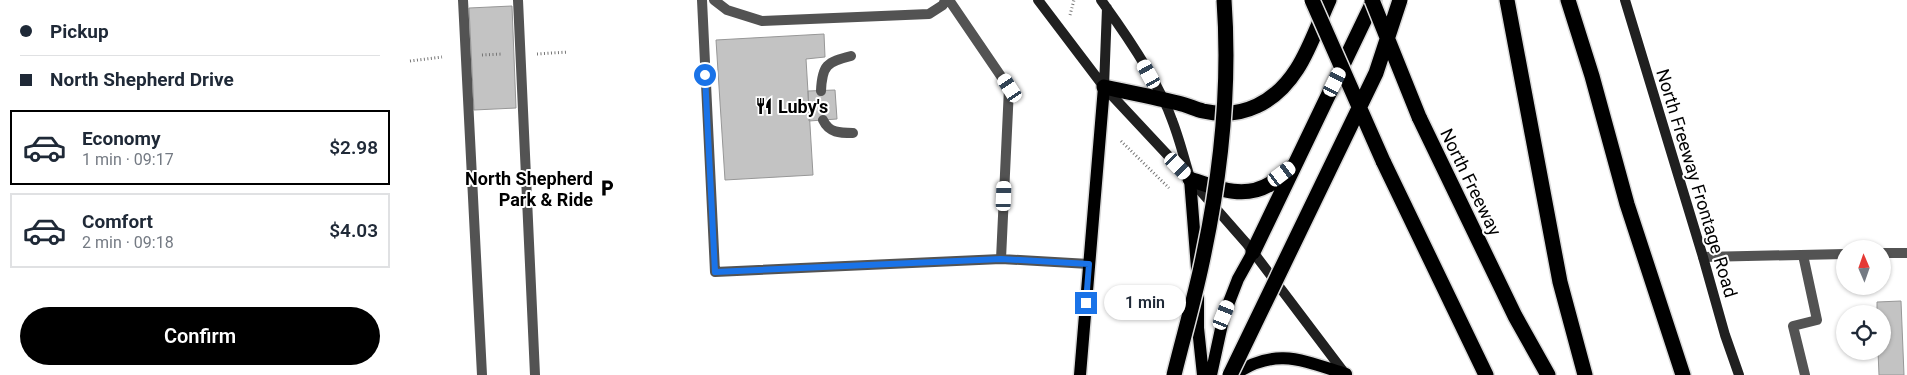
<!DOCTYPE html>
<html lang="en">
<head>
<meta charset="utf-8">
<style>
  body { margin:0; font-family:Roboto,sans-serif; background:#f2f2f3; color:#1f2937; height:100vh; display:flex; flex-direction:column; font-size:19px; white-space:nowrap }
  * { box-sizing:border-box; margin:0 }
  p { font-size:16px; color:#747a83 }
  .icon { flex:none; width:28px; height:28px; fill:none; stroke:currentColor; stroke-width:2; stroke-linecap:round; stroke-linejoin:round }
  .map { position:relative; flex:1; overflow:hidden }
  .sheet { display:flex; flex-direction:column; background:#fff; width:400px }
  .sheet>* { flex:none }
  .top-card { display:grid; align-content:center; height:110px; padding:0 20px; background:#fff }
  .needle { width:32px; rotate:358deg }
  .controls { position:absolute; left:1436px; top:240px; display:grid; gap:10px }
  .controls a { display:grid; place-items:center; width:55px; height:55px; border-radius:50%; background:#fff; box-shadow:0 1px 4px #0004; font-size:25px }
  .end { position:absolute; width:22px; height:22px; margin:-11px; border:6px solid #1a73e8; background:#fff; box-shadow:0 0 0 2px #fff }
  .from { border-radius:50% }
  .bubble { position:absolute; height:35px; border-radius:18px; background:#fff; box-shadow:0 1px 4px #0004; font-size:16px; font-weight:600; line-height:35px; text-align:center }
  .car { position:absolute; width:15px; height:30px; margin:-15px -8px; border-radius:6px; box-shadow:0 0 4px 1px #0007; background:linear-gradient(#fff 24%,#345 0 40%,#fff 0 76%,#345 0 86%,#fff 0) }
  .top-card b { display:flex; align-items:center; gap:18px; height:48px; font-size:19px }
  .top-card b+b { border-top:1px solid #e0e1e3 }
  .top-card i { width:12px; height:12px; background:#1f2937 }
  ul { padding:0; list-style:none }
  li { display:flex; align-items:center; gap:15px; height:75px; margin:0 10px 8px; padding:0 10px; border:2px solid #e0e1e3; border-radius:0px }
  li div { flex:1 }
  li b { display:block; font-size:19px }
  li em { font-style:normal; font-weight:600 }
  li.selected { border-color:#000 }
  li>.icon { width:45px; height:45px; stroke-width:1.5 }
  .cta { display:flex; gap:10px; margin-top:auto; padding:10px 20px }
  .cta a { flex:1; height:58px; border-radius:30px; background:#000; color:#fff; font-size:20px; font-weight:600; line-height:58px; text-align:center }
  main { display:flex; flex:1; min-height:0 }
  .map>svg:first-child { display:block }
  .building { fill:#c3c3c3; stroke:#979797 }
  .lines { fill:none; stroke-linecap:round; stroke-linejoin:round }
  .primary-casing { stroke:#dbdbdb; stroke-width:15 }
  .motorway-casing { stroke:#dbdbdb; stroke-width:18 }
  .path { stroke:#757575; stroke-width:3; stroke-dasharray:1 2.5; stroke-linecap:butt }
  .service { stroke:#535353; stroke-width:10 }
  .tertiary { stroke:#535353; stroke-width:10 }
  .secondary { stroke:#202020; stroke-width:10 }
  .primary { stroke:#000; stroke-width:12 }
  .motorway { stroke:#000; stroke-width:15 }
  .motorway-bridge-casing { stroke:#dbdbdb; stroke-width:18; stroke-linecap:butt }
  .motorway-bridge { stroke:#000; stroke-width:15 }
  .route { stroke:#1a73e8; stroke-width:6 }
  .labels { text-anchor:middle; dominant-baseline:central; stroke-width:4; stroke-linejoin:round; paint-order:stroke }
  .poi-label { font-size:18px; font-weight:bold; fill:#000; stroke:#fff; text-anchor:start }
  .street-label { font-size:18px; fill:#000; stroke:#fff }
</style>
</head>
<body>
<main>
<section class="sheet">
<div class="top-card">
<b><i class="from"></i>Pickup</b>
<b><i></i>North Shepherd Drive</b>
</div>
<ul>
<li class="selected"><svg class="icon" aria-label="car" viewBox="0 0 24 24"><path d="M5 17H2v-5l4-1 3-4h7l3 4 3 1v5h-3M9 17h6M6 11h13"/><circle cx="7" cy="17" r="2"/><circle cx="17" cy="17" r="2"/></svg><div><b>Economy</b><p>1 min · 09:17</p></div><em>$2.98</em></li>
<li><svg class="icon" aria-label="car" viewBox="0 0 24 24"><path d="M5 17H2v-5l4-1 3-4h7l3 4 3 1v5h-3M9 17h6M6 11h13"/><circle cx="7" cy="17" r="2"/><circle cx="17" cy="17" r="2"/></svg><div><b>Comfort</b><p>2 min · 09:18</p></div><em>$4.03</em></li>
</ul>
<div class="cta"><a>Confirm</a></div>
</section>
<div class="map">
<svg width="1507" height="375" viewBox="0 0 1507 375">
  <rect width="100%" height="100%" fill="#fff"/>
  <path class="building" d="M112,6L116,108L74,110L69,8Z
    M424,34L425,57L406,59L413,175L325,180L316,40Z
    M435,90L437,119L409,121L408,91Z
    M1501,301L1504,375H1479L1478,351H1482V314H1477V302Z"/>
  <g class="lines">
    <g class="primary-casing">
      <path id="primary" d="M790,179L797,268
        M798,298V328L803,375
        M680,375L704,87
        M811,375L824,315L838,279L853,252
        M834,375C875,346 904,361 946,374"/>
    </g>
    <g class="motorway-casing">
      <path id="motorway" d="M1107,0L1160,282L1185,375
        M1168,0L1192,76L1227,204L1283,375
        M704,87C728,92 753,97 778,103C787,105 795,109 803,111C843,120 876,102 897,69C910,49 919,22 929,0
        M1019,117L1115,316L1148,375
        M983,161L1086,375
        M790,179C816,188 844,200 870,184C878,179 885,172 892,167
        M853,252L974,0"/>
    </g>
    <path class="path" d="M670,15L674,0
      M137,54L168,52
      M82,55L103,54
      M10,61L42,57
      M721,141L769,188"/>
    <path class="service" d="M63,0L82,375
      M118,0L135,375
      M302,0L315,272L601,259L689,264
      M314,0L327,10L362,21L529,14L543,5L545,0
      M549,0L609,88L601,259
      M421,91C422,65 427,62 451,56
      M423,120C429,133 440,133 453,133
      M1403,255L1417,320L1393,326L1405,375"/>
    <path class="tertiary" d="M1482,253H1507
      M1303,257L1445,254"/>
    <path class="secondary" d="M638,0L704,87L790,179L847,244L946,375
      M701,0C725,33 759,82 772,120C779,138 784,157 789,175
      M1225,0L1303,257L1325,335L1339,375
      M704,87L707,8"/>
    <use href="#primary" class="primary"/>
    <use href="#motorway" class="motorway"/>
    <g class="motorway-bridge-casing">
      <path id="motorway-bridge" d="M912,0L983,161
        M972,0L1019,117
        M774,375C784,334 796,294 804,253C821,172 830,82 824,0
        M830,375L976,73L1000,0"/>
    </g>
    <use href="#motorway-bridge" class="motorway-bridge"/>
  </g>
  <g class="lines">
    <path class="route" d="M305,75L315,272L601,259L689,264L686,303"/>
  </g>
  <defs>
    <g id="restaurant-bare" transform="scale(1.35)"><path d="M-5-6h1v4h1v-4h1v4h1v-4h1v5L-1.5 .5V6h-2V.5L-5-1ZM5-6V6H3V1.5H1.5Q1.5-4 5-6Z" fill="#000" stroke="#fff" stroke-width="2.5" paint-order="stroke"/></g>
    <g id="parking-bare" transform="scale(1.35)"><path d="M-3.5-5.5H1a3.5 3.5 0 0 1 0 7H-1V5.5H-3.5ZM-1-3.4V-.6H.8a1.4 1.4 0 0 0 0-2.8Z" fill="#000" stroke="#fff" stroke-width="2.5" paint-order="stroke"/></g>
  </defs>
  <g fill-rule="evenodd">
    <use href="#restaurant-bare" x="364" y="106"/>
    <use href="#parking-bare" x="207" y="188"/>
  </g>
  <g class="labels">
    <g class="poi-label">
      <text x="378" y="106">Luby's</text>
      <text x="193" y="178" text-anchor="end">North Shepherd<tspan x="193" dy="21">Park &amp; Ride</tspan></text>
    </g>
    <g class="street-label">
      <text transform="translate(1071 182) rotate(64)">North Freeway</text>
      <text transform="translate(1297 183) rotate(73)">North Freeway Frontage Road</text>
    </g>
  </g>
</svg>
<div class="controls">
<a><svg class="needle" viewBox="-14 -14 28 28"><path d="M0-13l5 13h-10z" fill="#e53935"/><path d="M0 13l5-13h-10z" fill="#747a83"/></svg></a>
<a><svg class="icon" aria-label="locate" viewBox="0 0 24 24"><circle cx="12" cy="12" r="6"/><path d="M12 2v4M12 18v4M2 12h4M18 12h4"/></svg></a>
</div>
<i class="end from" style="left:305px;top:75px"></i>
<i class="end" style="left:686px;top:303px"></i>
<div class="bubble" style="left:704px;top:285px;width:82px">1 min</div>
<i class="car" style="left:749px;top:74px;rotate:331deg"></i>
<i class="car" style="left:935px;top:82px;rotate:26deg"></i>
<i class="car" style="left:610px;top:88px;rotate:327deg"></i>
<i class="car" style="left:778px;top:166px;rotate:136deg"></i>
<i class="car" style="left:882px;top:174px;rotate:53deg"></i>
<i class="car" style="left:604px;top:196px;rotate:2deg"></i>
<i class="car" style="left:824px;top:315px;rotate:22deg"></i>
</div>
</main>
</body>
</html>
